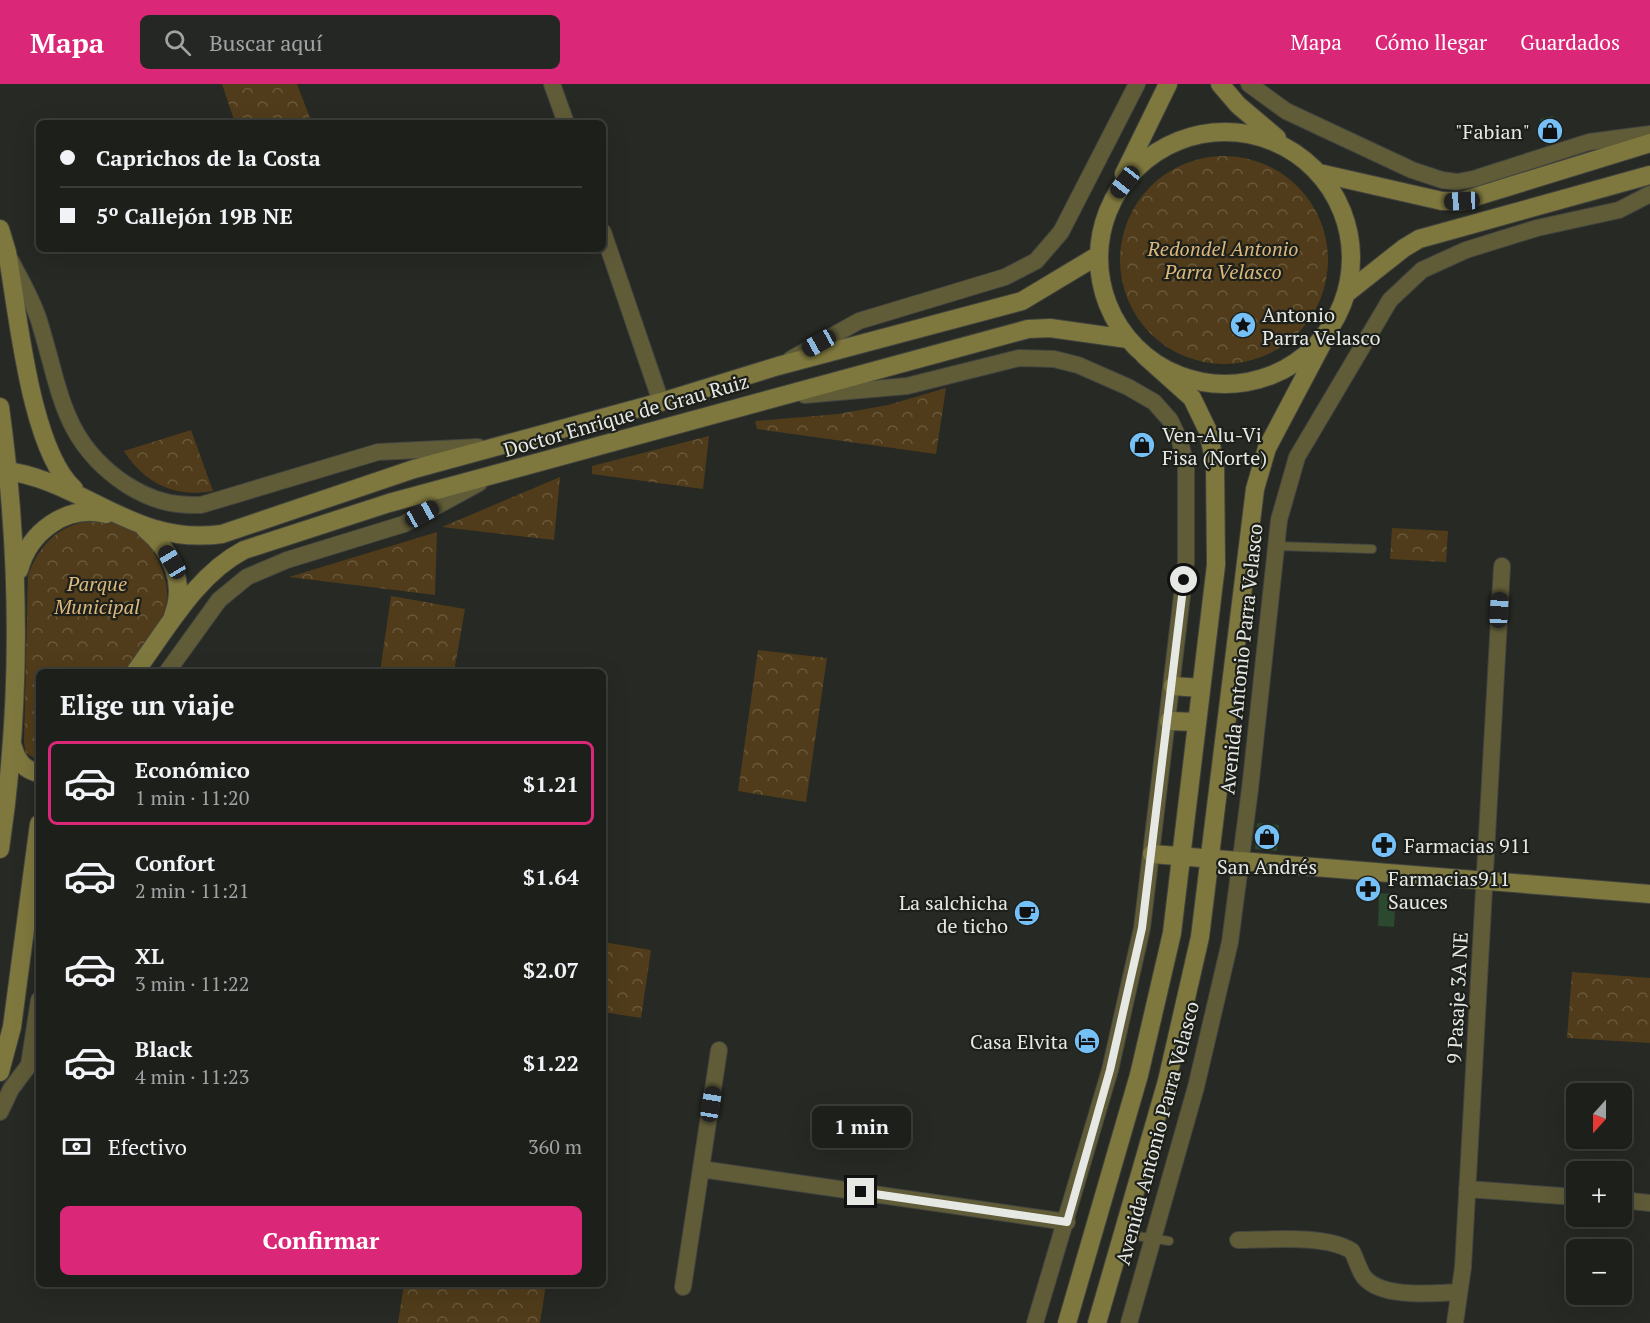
<!DOCTYPE html>
<html lang="es">
<head>
<meta charset="utf-8">
<style>
  body { margin:0; font-family:"PT Serif",serif; background:#252724; color:#f1f3f6; height:100vh; display:flex; flex-direction:column; font-size:22px; white-space:nowrap }
  * { box-sizing:border-box; margin:0 }
  p { font-size:20px; color:#a0a2a3 }
  .icon { flex:none; width:33px; height:33px; fill:none; stroke:currentColor; stroke-width:2; stroke-linecap:round; stroke-linejoin:round }
  .map { position:relative; flex:1; overflow:hidden }
  .panel { position:absolute; left:36px; top:585px; width:570px; height:618px; display:flex; flex-direction:column; background:#1d1f1b; border-radius:9px; box-shadow:0 6px 24px #0002,0 0 0 2px #3b3d3a }
  .panel>* { flex:none }
  .hud { position:absolute; left:36px; top:36px; width:570px; height:132px; border-radius:9px; box-shadow:0 6px 24px #0002,0 0 0 2px #3b3d3a; display:grid; align-content:center; height:132px; padding:0 24px; background:#1d1f1b }
  .needle { width:39px; rotate:201deg }
  .controls { position:absolute; left:1566px; top:999px; display:grid; gap:12px }
  .controls a { display:grid; place-items:center; width:66px; height:66px; border-radius:9px; background:#1d1f1b; box-shadow:0 6px 24px #0002,0 0 0 2px #3b3d3a; font-size:30px }
  .end { position:absolute; width:27px; height:27px; margin:-14px; border:8px solid #e6e8e4; background:#111; box-shadow:0 0 0 3px #111 }
  .from { border-radius:50% }
  .bubble { position:absolute; height:42px; border-radius:9px; background:#1d1f1b; box-shadow:0 6px 24px #0002,0 0 0 2px #3b3d3a; font-size:20px; font-weight:700; line-height:42px; text-align:center }
  .car { position:absolute; width:18px; height:36px; margin:-18px -9px; border-radius:8px; box-shadow:0 0 4px 2px #0007; background:linear-gradient(#222 24%,#8ab4d8 0 40%,#222 0 76%,#8ab4d8 0 86%,#222 0) }
  .hud b { display:flex; align-items:center; gap:21px; height:57px; font-size:22px }
  .hud b+b { border-top:2px solid #3b3d3a }
  .hud i { width:15px; height:15px; background:#f1f3f6 }
  ul { padding:0; list-style:none }
  li { display:flex; align-items:center; gap:18px; height:84px; margin:0 12px 9px; padding:0 12px; border:3px solid transparent; border-radius:9px }
  li div { flex:1 }
  li b { display:block; font-size:22px }
  li em { font-style:normal; font-weight:700 }
  li.active { border-color:#db2777 }
  li>.icon { width:54px; height:54px; stroke-width:1.5 }
  h2 { padding:0 24px; font-size:27px; line-height:72px }
  .pay { display:flex; align-items:center; gap:15px; height:66px; padding:0 24px; font-size:22px }
  .pay p { margin-inline-start:auto }
  .button { display:flex; gap:12px; margin-top:auto; padding:12px 24px }
  .button a { flex:1; height:69px; border-radius:9px; background:#db2777; color:#fff; font-size:24px; font-weight:700; line-height:69px; text-align:center }
  header { display:flex; align-items:center; gap:36px; box-sizing:border-box; height:84px; padding:0 30px; background:#db2777; color:#fff }
  header strong { font-size:28px }
  nav { display:flex; gap:33px; margin-inline-start:auto; font-size:21px }
  .search { width:420px; height:54px; background:#252724; display:flex; align-items:center; gap:15px; box-sizing:border-box; padding:0 21px; border-radius:9px; color:#a0a2a3; font-size:22px }
  .map>svg:first-child { display:block }
  .forest { fill:url(#forest-crowns) }
  .building { fill:#2a492f }
  .lines { fill:none; stroke-linecap:round; stroke-linejoin:round }
  .lane-casing { stroke:#42443f; stroke-width:10 }
  .street-casing { stroke:#42443f; stroke-width:18 }
  .secondary-casing { stroke:#42443f; stroke-width:20 }
  .lane { stroke:#605c38; stroke-width:8 }
  .street { stroke:#605c38; stroke-width:16 }
  .secondary { stroke:#7f783e; stroke-width:18 }
  .route { stroke:#e6e8e4; stroke-width:8 }
  .labels { text-anchor:middle; dominant-baseline:central; stroke-width:4.5; stroke-linejoin:round; paint-order:stroke }
  .poi-label { font-size:20px; fill:#e6e8e4; stroke:#1d1f1a; text-anchor:start }
  .park-label { font-size:20px; font-style:italic; fill:#dcb87c; stroke:#1d1f1a }
  .street-label { font-size:20px; fill:#e6e8e4; stroke:#1d1f1a }
</style>
</head>
<body>
<header>
<strong>Mapa</strong>
<div class="search"><svg class="icon" aria-label="search" viewBox="0 0 24 24"><circle cx="10" cy="10" r="6"/><path d="M15 15l6 6"/></svg>Buscar aquí</div>
<nav><a>Mapa</a><a>Cómo llegar</a><a>Guardados</a></nav>
</header>
<div class="map">
<svg width="1650" height="1239" viewBox="0 0 1650 1239">
  <defs>
    <pattern id="forest-crowns" width="20" height="18" patternUnits="userSpaceOnUse" patternTransform="scale(1.5)"><rect width="20" height="18" fill="#503c1a"/><path d="M2 6a3 3 0 1 1 6 0M12 15a3 3 0 1 1 6 0" fill="none" stroke="#69583b"/></pattern>
  </defs>
  <rect width="100%" height="100%" fill="#272924"/>
  <path class="forest" d="M222,0H297L312,39H235Z
    M1120 176a104 104 0 1 1 208 0a104 104 0 1 1-208 0Z
    M946,304L936,370L757,345L755,337L838,330L888,321Z
    M191,346L213,407C175,414 144,399 124,367Z
    M709,352L703,405L592,390V382Z
    M560,393L554,456L442,443Z
    M94,436C108,437 126,438 137,448C155,463 172,499 166,522C159,547 140,568 124,588H39V677L26,669L24,659L28,491C41,458 59,441 94,436Z
    M1392,444L1448,447L1446,478L1390,475Z
    M437,448L435,511L289,493Z
    M391,512L465,525L454,588H380Z
    M758,566L827,574L806,718L738,707Z
    M603,858L651,866L641,934L603,928Z
    M1572,888L1650,894V959L1567,954Z
    M404,1200H546L540,1239H398Z"/>
  <path class="building" d="M1553,32L1559,57L1546,61L1540,35Z
    M1257,739L1279,741L1277,767L1255,765Z
    M1379,809L1396,810L1394,843L1378,842Z"/>
  <g class="lines">
    <g class="lane-casing">
      <path id="lane" d="M1276,462L1372,465
        M1124,1150L1169,1157"/>
    </g>
    <g class="street-casing">
      <path id="street" d="M552,0L566,39
        M1249,0L1286,27L1412,86L1442,96L1457,98L1473,95L1589,58L1650,50
        M603,148L661,318
        M11,177C21,197 34,218 40,240C61,308 62,358 127,401C151,416 172,422 201,421L378,368L478,363
        M791,275L859,237L1005,193L1036,177L1061,148L1137,0
        M805,311L907,302L1019,274L1054,275L1078,281L1128,303L1154,318L1170,336L1180,357L1186,383V478L1142,844L1110,986L1035,1239
        M167,588L219,516L247,493L287,476L404,440L479,399
        M0,1028L11,1005L29,981L39,916
        M701,1085L1067,1138
        M1467,1105L1576,1113
        M1622,1116L1650,1119
        M1238,1156C1269,1156 1325,1150 1352,1167C1356,1175 1359,1186 1364,1193C1382,1215 1434,1209 1459,1208
        M683,1203L719,966
        M1129,1239L1196,1003L1230,858L1250,705L1279,436L1297,373L1390,216L1422,186L1466,166L1537,144L1619,126L1650,110
        M1455,1239L1463,1183L1502,482"/>
    </g>
    <g class="secondary-casing">
      <path id="secondary" d="M1220,0L1238,21L1277,54
        M1099 174a126 126 0 1 1 252 0a126 126 0 1 1-252 0Z
        M1319,89L1442,117H1462L1650,59
        M1124,90L1168,0
        M0,145L7,168C18,228 30,365 74,405
        M1347,209L1404,164L1419,155L1650,91
        M0,323C20,469 22,619 0,765
        M0,386C84,395 132,463 222,450L414,385L661,318L778,282L1022,217L1097,172
        M145,445C172,467 186,499 173,532
        M19,486C29,448 66,420 106,430
        M135,588C167,545 196,491 244,466L389,419L1028,245L1050,244L1128,255
        M1173,602L1201,604
        M1169,637L1196,638
        M13,663C17,677 24,686 39,689
        M1152,770L1650,810
        M0,988L12,943L39,740
        M1067,1239L1139,991L1172,849L1216,481L1215,380L1208,347L1192,314L1144,271
        M1097,1239L1167,997L1200,853L1255,405L1267,364L1332,241"/>
    </g>
    <use href="#lane" class="lane"/>
    <use href="#street" class="street"/>
    <use href="#secondary" class="secondary"/>
  </g>
  <g class="lines">
    <path class="route" d="M861,1108L1067,1138L1110,986L1142,844L1184,496"/>
  </g>
  <defs>
    <g id="shop-disc" transform="scale(1.35)"><circle r="9.5" fill="#75c0f6" stroke="#1d1f1a"/><path d="M-5-2.5h2.3a2.7 3.5 0 0 1 5.4 0H5L5.5 6h-11ZM-1.5-2.5h3a1.5 2.3 0 0 0-3 0Z" fill="#111"/></g>
    <g id="sight-disc" transform="scale(1.35)"><circle r="9.5" fill="#75c0f6" stroke="#1d1f1a"/><path d="M0-6L1.8-2.2L6-1.7L2.9 1.2L3.7 5.4L0 3.3L-3.7 5.4L-2.9 1.2L-6-1.7L-1.8-2.2Z" fill="#111"/></g>
    <g id="pharmacy-disc" transform="scale(1.35)"><circle r="9.5" fill="#75c0f6" stroke="#1d1f1a"/><path d="M-2-6h4v4h4v4h-4v4h-4v-4h-4v-4h4Z" fill="#111"/></g>
    <g id="cafe-disc" transform="scale(1.35)"><circle r="9.5" fill="#75c0f6" stroke="#1d1f1a"/><path d="M-5.5-4.5H6V0H3Q3 3.5 0 3.5H-2.5Q-5.5 3.5-5.5 0ZM3-3.2v2h1.7v-2ZM-6 4.5H4V6H-6Z" fill="#111"/></g>
    <g id="hotel-disc" transform="scale(1.35)"><circle r="9.5" fill="#75c0f6" stroke="#1d1f1a"/><path d="M-6-4.5h1.5V1H6V5H4.5V3h-9V5H-6ZM-4 0a1.8 1.8 0 1 1 3.6 0ZM.5 0V-2.5h3Q6-2.5 6 0Z" fill="#111"/></g>
  </defs>
  <g fill-rule="evenodd">
    <use href="#shop-disc" x="1550" y="47"/>
    <use href="#sight-disc" x="1243" y="241"/>
    <use href="#shop-disc" x="1142" y="361"/>
    <use href="#shop-disc" x="1267" y="753"/>
    <use href="#pharmacy-disc" x="1384" y="761"/>
    <use href="#pharmacy-disc" x="1368" y="805"/>
    <use href="#cafe-disc" x="1027" y="829"/>
    <use href="#hotel-disc" x="1087" y="957"/>
  </g>
  <g class="labels">
    <g class="poi-label">
      <text x="1530" y="47" text-anchor="end">"Fabian"</text>
      <text x="1262" y="230">Antonio<tspan x="1262" dy="23">Parra Velasco</tspan></text>
      <text x="1162" y="350">Ven-Alu-Vi<tspan x="1162" dy="23">Fisa (Norte)</tspan></text>
      <text x="1404" y="761">Farmacias 911</text>
      <text x="1267" y="782" text-anchor="middle">San Andrés</text>
      <text x="1388" y="794">Farmacias911<tspan x="1388" dy="23">Sauces</tspan></text>
      <text x="1008" y="818" text-anchor="end">La salchicha<tspan x="1008" dy="23">de ticho</tspan></text>
      <text x="1068" y="957" text-anchor="end">Casa Elvita</text>
    </g>
    <g class="park-label">
      <text x="1223" y="164">Redondel Antonio<tspan x="1223" dy="23">Parra Velasco</tspan></text>
      <text x="97" y="499">Parque<tspan x="97" dy="23">Municipal</tspan></text>
    </g>
    <g class="street-label">
      <text transform="translate(626 331) rotate(-16)">Doctor Enrique de Grau Ruiz</text>
      <text transform="translate(1241 575) rotate(-84)">Avenida Antonio Parra Velasco</text>
      <text transform="translate(1457 914) rotate(-87)">9 Pasaje 3A NE</text>
      <text transform="translate(1157 1049) rotate(-75)">Avenida Antonio Parra Velasco</text>
    </g>
  </g>
</svg>
<div class="controls">
<a><svg class="needle" viewBox="-14 -14 28 28"><path d="M0-13l5 13h-10z" fill="#e53935"/><path d="M0 13l5-13h-10z" fill="#a0a2a3"/></svg></a>
<a>+</a>
<a>−</a>
</div>
<i class="end from" style="left:1184px;top:496px"></i>
<i class="end" style="left:861px;top:1108px"></i>
<div class="bubble" style="left:812px;top:1022px;width:99px">1 min</div>
<i class="car" style="left:1125px;top:98px;rotate:218deg"></i>
<i class="car" style="left:1462px;top:117px;rotate:267deg"></i>
<i class="car" style="left:819px;top:259px;rotate:241deg"></i>
<i class="car" style="left:422px;top:430px;rotate:61deg"></i>
<i class="car" style="left:172px;top:478px;rotate:329deg"></i>
<i class="car" style="left:1499px;top:526px;rotate:3deg"></i>
<i class="car" style="left:711px;top:1020px;rotate:9deg"></i>
<div class="hud">
<b><i class="from"></i>Caprichos de la Costa</b>
<b><i></i>5º Callejón 19B NE</b>
</div>
<section class="panel">
<h2>Elige un viaje</h2>
<ul>
<li class="active"><svg class="icon" aria-label="car" viewBox="0 0 24 24"><path d="M5 17H2v-5l4-1 3-4h7l3 4 3 1v5h-3M9 17h6M6 11h13"/><circle cx="7" cy="17" r="2"/><circle cx="17" cy="17" r="2"/></svg><div><b>Económico</b><p>1 min · 11:20</p></div><em>$1.21</em></li>
<li><svg class="icon" aria-label="car" viewBox="0 0 24 24"><path d="M5 17H2v-5l4-1 3-4h7l3 4 3 1v5h-3M9 17h6M6 11h13"/><circle cx="7" cy="17" r="2"/><circle cx="17" cy="17" r="2"/></svg><div><b>Confort</b><p>2 min · 11:21</p></div><em>$1.64</em></li>
<li><svg class="icon" aria-label="car" viewBox="0 0 24 24"><path d="M5 17H2v-5l4-1 3-4h7l3 4 3 1v5h-3M9 17h6M6 11h13"/><circle cx="7" cy="17" r="2"/><circle cx="17" cy="17" r="2"/></svg><div><b>XL</b><p>3 min · 11:22</p></div><em>$2.07</em></li>
<li><svg class="icon" aria-label="car" viewBox="0 0 24 24"><path d="M5 17H2v-5l4-1 3-4h7l3 4 3 1v5h-3M9 17h6M6 11h13"/><circle cx="7" cy="17" r="2"/><circle cx="17" cy="17" r="2"/></svg><div><b>Black</b><p>4 min · 11:23</p></div><em>$1.22</em></li>
</ul>
<div class="pay"><svg class="icon" aria-label="cash" viewBox="0 0 24 24"><path d="M3 7h18v10H3z"/><circle cx="12" cy="12" r="2"/></svg>Efectivo<p>360 m</p></div>
<div class="button"><a>Confirmar</a></div>
</section>
</div>
</body>
</html>
